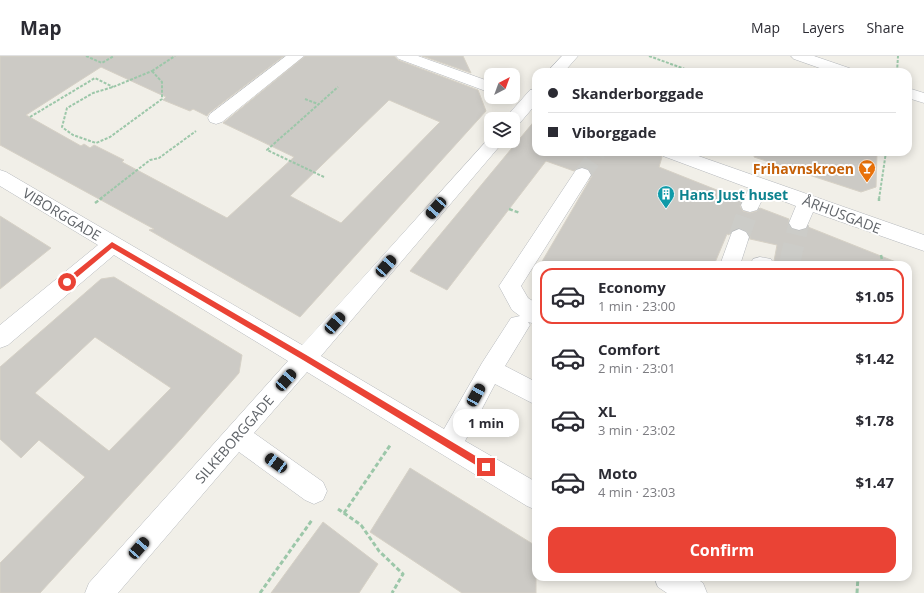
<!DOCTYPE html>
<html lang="en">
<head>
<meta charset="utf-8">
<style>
  body { margin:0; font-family:"Open Sans",sans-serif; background:#f2f2f3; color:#2b2b33; height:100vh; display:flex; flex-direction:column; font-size:15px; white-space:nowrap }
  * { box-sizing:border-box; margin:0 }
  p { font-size:13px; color:#7c7c81 }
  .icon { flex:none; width:22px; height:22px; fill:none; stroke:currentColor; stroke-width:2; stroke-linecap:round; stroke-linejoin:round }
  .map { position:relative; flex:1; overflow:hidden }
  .details { position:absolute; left:532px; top:205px; width:380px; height:320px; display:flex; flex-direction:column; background:#fff; border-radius:12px; box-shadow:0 2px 10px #0003 }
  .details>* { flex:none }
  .hud { position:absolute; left:532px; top:12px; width:380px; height:88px; border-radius:12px; box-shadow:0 2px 10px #0003; display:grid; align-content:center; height:88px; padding:0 16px; background:#fff }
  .needle { width:26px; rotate:41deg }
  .tools { position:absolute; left:484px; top:12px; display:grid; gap:8px }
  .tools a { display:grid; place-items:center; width:36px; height:36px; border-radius:8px; background:#fff; box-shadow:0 2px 10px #0003; font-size:20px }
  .end { position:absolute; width:18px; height:18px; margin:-9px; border:5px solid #ea4335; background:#fff; box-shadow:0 0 0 2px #fff }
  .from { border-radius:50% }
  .bubble { position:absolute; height:28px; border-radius:12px; background:#fff; box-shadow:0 2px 10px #0003; font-size:13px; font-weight:700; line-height:28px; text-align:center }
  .car { position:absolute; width:12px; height:24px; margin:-12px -6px; border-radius:5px; box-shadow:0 0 3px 1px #0007; background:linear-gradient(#222 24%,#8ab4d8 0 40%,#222 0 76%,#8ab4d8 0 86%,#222 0) }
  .hud b { display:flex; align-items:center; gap:14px; height:38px; font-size:15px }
  .hud b+b { border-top:1px solid #e1e1e2 }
  .hud i { width:10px; height:10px; background:#2b2b33 }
  ul { padding:7px 0 0; list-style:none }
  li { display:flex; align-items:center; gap:12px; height:56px; margin:0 8px 6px; padding:0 8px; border:2px solid transparent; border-radius:12px }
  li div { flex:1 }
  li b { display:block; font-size:15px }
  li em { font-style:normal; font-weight:700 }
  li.on { border-color:#ea4335 }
  li>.icon { width:36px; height:36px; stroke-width:1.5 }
  .button { display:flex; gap:8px; margin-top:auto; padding:8px 16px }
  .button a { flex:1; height:46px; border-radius:12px; background:#ea4335; color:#fff; font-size:16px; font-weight:700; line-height:46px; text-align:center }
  header { display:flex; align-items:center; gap:24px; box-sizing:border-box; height:56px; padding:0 20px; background:#fff; border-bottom:1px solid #e1e1e2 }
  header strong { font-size:19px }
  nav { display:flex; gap:22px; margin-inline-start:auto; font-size:14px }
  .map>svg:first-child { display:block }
  .building { fill:#cccac5; stroke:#d6d1c6; fill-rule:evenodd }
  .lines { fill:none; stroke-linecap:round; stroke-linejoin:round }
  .minor-tunnel-far1 { stroke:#ccccc8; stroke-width:17; stroke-dasharray:17 8; stroke-linecap:butt }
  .minor-tunnel { stroke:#ccccc8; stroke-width:21; stroke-dasharray:21 10; stroke-linecap:butt }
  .minor-casing { stroke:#b5b8bc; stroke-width:1 }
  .path-far2 { stroke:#9cc7a9; stroke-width:2; stroke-dasharray:3 1.5; stroke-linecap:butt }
  .path-far1 { stroke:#9cc7a9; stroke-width:2.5; stroke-dasharray:4 2; stroke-linecap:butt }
  .path { stroke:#9cc7a9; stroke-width:3; stroke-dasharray:4.5 2.5; stroke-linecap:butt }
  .minor { fill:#fff; fill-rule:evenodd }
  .route { fill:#ea4335 }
  .labels { text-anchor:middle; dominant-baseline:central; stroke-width:4; stroke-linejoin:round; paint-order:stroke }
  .food-label { font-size:14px; font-weight:bold; fill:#c56008; stroke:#fff; text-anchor:end }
  .culture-label { font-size:14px; font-weight:bold; fill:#0d838f; stroke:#fff; text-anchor:start }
  .street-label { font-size:14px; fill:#5f6368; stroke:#fff }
</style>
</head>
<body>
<header>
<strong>Map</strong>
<nav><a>Map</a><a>Layers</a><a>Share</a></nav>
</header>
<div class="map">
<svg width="924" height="537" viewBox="0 0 924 537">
  <rect width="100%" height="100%" fill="#f1efe8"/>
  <path class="building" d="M0,0H284L209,57L207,60L193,53L190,55L163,44L166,41L101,11L26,59L81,90L84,88L90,92L94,89L124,104L122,106L227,162L294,101L223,67L305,0H394L398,4L478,34L486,55L300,261L149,174L154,173L0,89ZM389,44L440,66L341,167L290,140Z
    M422,0H463L471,17Z
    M536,63V96H659L662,101L659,111L742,144L740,150L743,155L750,157L757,155L760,152L789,163L788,168L792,173L799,175L806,173L808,171L901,208V209H775L774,205L777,189L750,183V180L747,175L740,172L731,175L729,179L727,178L714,209H540L592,120L589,113L582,111L576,113L574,115L546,105L447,234L410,215Z
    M755,96H877L876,131L861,136L754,101Z
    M0,160L51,192L0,233Z
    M114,221L242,299L239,317L181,383L40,537H0V507L85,421L39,384L21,402L0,383V311L101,223ZM95,281L171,332L109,395L35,337Z
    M410,412L536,490V537H462L370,476Z
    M323,466L378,508L359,537H271Z"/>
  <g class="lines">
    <path class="minor-tunnel-far1" d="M582,119L598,96"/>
    <path class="minor-tunnel" d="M739,181L750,149
      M789,209L799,167"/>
    <g class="minor-casing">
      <path id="minor" d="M286,0H304L222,66L216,68L210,66L208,62L210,58Z
        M396,0H418L491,26V37L399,3Z
        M562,0H578L564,16H547Z
        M791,0H814L852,13L854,16H831L794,3Z
        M908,32L924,37V47L908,42Z
        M536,33V48L519,68L513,70V63H505L507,60L530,34Z
        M491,80V85H504L321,300L444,373L482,307L511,262L520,260L512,254L499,230L503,224L576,114L582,112L588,114L591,119L588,124L521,230L528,242L536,247V268L528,266L530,269L505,310L536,326V349L495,328L465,385L536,426V454L527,450L307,316L254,377L323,426L327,435L323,444L314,448L305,444L239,396L118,537H85L89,527L288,305L114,199L8,289L0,292V269L98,189L0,130V114L6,116L302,289Z
        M660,96H687L924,179V195L813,156L806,172L799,174L792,172L789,167L796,150L765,138L757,154L750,156L743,154L741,149L749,132L663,100Z
        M739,173L746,176L749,181L740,209H720L732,176Z
        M760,201L771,203L774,209H750L753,203Z
        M654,521H694L703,527L707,537H667L658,531Z"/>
    </g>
    <path class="path-far2" d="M86,0L102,7L114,0
      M649,0L693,16
      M152,15L162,26V43L110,81L96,87L73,79L62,71L67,52L93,37L113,31Z
      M152,15L175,0
      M897,16L898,0
      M305,43L318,48
      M30,61L95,22L113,31
      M324,121L267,94L338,31
      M100,143L150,104L159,102L196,75
      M879,143L886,96"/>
    <path class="path-far1" d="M879,145V142
      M95,147L102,142
      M509,153L520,157
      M881,199L883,209"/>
    <path class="path" d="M338,453L361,469L379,495L403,518L392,537
      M344,457L391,388
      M260,537L312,464
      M857,537L858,521"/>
    <use href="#minor" class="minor"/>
  </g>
  <path class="route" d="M112,186L308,300L489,408V414H484L303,304L112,192L69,228H65V224Z"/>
  <defs>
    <g id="bar-pin" transform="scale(0.9)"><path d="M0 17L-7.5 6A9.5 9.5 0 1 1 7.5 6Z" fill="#e8710a" stroke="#fff"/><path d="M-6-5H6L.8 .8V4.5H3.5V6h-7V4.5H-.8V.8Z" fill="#fff"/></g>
    <g id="building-pin" transform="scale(0.9)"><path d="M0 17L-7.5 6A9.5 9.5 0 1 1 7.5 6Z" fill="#0f9aa8" stroke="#fff"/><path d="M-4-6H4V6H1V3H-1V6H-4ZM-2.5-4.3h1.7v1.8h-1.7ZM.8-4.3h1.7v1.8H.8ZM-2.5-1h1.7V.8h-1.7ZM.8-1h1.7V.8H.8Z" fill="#fff"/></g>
  </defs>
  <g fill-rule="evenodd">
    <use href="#bar-pin" x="867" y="112"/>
    <use href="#building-pin" x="666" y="138"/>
  </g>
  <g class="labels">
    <g class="food-label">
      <text x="854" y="112">Frihavnskroen</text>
    </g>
    <g class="culture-label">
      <text x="679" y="138">Hans Just huset</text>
    </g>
    <g class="street-label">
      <text transform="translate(62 158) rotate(31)">VIBORGGADE</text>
      <text transform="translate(842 158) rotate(21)">ÅRHUSGADE</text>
      <text transform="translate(234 383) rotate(-49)">SILKEBORGGADE</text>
    </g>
  </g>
</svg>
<div class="tools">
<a><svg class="needle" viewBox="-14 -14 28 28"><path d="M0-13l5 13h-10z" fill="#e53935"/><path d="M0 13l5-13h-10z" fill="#7c7c81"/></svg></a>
<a><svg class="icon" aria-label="layers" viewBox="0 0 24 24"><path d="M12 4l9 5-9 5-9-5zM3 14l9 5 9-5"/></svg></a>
</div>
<i class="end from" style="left:67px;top:226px"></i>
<i class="end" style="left:486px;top:411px"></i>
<div class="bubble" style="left:453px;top:353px;width:66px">1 min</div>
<i class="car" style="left:436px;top:152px;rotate:221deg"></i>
<i class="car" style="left:386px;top:210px;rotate:41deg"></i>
<i class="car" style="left:335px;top:267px;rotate:41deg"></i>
<i class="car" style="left:286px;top:324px;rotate:41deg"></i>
<i class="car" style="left:476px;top:339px;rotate:29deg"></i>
<i class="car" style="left:276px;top:407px;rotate:306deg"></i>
<i class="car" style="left:139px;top:492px;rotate:41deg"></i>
<div class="hud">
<b><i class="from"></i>Skanderborggade</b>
<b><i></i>Viborggade</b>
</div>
<section class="details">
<ul>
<li class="on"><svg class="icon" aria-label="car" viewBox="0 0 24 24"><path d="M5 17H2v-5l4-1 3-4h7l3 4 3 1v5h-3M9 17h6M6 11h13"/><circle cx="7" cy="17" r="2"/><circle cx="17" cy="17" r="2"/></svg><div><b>Economy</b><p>1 min · 23:00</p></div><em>$1.05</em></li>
<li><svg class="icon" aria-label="car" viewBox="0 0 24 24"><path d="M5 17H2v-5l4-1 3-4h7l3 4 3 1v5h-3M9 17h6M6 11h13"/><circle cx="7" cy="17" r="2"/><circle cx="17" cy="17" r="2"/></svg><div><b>Comfort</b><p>2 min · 23:01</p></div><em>$1.42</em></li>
<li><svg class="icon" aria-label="car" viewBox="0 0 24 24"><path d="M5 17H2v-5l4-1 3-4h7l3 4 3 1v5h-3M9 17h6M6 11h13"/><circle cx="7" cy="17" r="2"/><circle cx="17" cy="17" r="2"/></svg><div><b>XL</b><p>3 min · 23:02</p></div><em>$1.78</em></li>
<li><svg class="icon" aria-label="car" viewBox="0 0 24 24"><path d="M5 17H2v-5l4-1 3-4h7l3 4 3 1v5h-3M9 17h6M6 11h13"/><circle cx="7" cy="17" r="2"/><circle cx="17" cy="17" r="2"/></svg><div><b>Moto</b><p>4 min · 23:03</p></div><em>$1.47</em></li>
</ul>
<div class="button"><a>Confirm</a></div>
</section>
</div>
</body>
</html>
